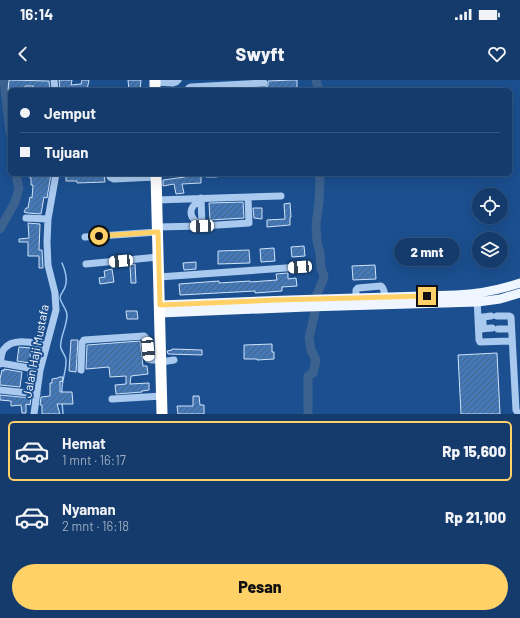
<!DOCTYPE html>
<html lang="id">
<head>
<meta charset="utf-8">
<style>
  body { margin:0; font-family:Barlow,sans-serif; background:#1d4271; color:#f1f3f6; height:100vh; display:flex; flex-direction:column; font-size:15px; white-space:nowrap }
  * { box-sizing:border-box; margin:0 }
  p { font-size:13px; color:#9dadc1 }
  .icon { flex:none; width:22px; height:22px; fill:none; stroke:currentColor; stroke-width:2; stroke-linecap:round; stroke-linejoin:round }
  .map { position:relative; height:334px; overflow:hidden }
  .drawer { display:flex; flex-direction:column; background:#143b6b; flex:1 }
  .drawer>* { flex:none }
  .banner { position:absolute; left:8px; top:8px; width:504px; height:88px; border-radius:6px; box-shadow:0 4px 16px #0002,0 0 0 1px #33557e; display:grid; align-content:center; height:88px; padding:0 12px; background:#143b6b }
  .buttons { position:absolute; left:472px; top:108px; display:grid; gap:8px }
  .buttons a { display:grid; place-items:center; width:36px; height:36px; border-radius:50%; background:#143b6b; box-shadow:0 4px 16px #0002,0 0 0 1px #33557e; font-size:20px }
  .end { position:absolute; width:18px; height:18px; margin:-9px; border:5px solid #ffd166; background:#111; box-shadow:0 0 0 2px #111 }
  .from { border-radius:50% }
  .bubble { position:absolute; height:28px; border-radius:14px; background:#143b6b; box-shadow:0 4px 16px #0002,0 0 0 1px #33557e; font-size:13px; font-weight:800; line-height:28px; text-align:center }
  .car { position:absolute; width:12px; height:24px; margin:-12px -6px; border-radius:5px; box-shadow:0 0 3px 1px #0007; background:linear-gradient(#fff 24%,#345 0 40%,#fff 0 76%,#345 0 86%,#fff 0) }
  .banner b { display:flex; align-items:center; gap:14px; height:38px; font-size:15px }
  .banner b+b { border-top:1px solid #33557e }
  .banner i { width:10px; height:10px; background:#f1f3f6 }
  ul { padding:7px 0 0; list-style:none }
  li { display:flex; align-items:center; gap:12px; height:60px; margin:0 8px 6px; padding:0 4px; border:2px solid transparent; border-radius:6px }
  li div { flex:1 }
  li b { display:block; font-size:15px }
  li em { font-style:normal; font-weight:800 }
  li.active { border-color:#ffd166 }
  li>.icon { width:36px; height:36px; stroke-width:1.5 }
  .action { display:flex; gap:8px; margin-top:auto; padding:8px 12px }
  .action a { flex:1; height:46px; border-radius:24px; background:#ffd166; color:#111; font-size:16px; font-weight:800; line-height:46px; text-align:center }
  .status { display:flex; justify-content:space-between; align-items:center; height:28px; padding:0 20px; background:#143b6b; direction:ltr }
  .status svg { height:11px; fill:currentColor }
  header { display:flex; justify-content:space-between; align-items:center; height:52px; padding:0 12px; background:#143b6b; font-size:18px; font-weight:800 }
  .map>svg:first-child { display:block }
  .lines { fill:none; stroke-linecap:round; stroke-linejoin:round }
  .stream { stroke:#9cc4f0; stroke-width:1.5 }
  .river { stroke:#3c6290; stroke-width:9 }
  .building { fill:url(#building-hatch); stroke:#cfe3fa }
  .minor { stroke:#a9c9ee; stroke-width:7 }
  .major { stroke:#f0f6ff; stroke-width:9 }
  .highway { stroke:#fff; stroke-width:11 }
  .route { stroke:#ffd166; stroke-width:5 }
  .labels { text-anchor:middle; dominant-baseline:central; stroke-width:4; stroke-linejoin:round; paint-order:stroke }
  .street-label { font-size:12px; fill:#fff; stroke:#1b4f8f }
</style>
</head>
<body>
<div class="status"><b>16:14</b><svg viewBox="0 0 49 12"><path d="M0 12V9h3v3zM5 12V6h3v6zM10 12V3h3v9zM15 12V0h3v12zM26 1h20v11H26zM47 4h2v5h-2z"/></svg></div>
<header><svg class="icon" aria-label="back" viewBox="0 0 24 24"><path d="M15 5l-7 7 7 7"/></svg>Swyft<svg class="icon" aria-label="heart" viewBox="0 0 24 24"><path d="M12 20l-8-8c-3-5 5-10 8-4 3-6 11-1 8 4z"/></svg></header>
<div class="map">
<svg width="520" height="334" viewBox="0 0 520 334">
  <defs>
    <pattern id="building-hatch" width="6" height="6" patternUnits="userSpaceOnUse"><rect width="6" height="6" fill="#4478b7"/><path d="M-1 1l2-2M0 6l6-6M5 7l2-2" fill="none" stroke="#486282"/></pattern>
  </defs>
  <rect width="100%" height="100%" fill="#1b4f8f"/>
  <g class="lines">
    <path class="stream" d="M62,312C61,302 66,293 66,282C67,276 62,273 61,268C60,266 61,264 61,262C62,253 67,245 67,235C67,229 61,224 60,218C60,214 64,211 65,207C68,200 65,190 62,183
      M62,322L63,334"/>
    <path class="river" d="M4,0L10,52
      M316,0L319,10
      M0,149L15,122L19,109L16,94
      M308,334V296L313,293L316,280L311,270L309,258L315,232L317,214L323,200L324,196L321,188L320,173L317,161L316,144L319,122L320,101L319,94"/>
  </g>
  <path class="building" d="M9,0L49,1L50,10H36V8L33,7V6H25V10H8Z
    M59,0H72L71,5L81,4L82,0H89L87,10H60Z
    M128,0H141L140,10H129Z
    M291,0H297V10H262V8L266,7L268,6V1Z
    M30,94H51L47,118L44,117L41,134L28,133L24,132L26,128H28L30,117L32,118L33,105H31V98H30Z
    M66,94H104L105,102L77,103V101H66Z
    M185,94H201V103L182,104L184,113L176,114L174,104L163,106V100L185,97Z
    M243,122L244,138L210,140L209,123Z
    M290,123L291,137H290V145L267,147V140L285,139L284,124Z
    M253,128H262V139L254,138Z
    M28,143L40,144L39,170H42L43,188H39V176H28V162H19V159L29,158Z
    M304,166L305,176L292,177L291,167Z
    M274,168L275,181L261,182L260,169Z
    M249,170L250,183L218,184V171Z
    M196,182V189L184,190L183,183Z
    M135,184L136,203H131L130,185Z
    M375,185L376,199L353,200L352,186Z
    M112,189L114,202L100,204L99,198L105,197L104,191Z
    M288,193V199L296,198L297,206L282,207V211L255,213V211L180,215L179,204L219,201V203L250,201V202L277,200L276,194Z
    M126,231H137L138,239H127Z
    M71,260H78L76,292L69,291Z
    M140,261L143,286H147L148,294L131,296L130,304L149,303V310L142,311V312L116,314L115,305L126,304V296L110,297L109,287L86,289L87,265Z
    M272,264V272H274V279L257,280V279H244V265Z
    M19,267L31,268L30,276L38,277L36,284L17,281Z
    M172,269L202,270V275L168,274L167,271L172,270Z
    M497,273L500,334H461L458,275Z
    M4,289L22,292L20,307L0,305V299L2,290L4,291Z
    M28,293L34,294L32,308H27Z
    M59,297H63L62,302L60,301V312H72L73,324H57L60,334H42V325H40L41,317L50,316V303H52V299L58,298Z
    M0,315L31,318L30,325L26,324V333H22L21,325L11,326V321L0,320Z
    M193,316H199L200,325H204V334H178L177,326H193Z"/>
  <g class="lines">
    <path class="minor" d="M54,0L55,10
      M155,2L173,3L176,2L178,0
      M187,10L189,8L191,7L264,3
      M109,94L110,97L114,99L156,97
      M207,94H216
      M248,117L281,116
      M157,120L248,117L249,143L202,146
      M201,121C187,126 188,140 202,144
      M26,138L48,139
      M157,147L202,146L201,118
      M85,157L158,152
      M86,184L158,177
      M159,197L300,187
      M356,218V210L358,208L381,206C385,209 384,213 385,217
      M477,218L479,260L480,262L512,261
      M497,236H509L511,237L516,330L519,334
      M479,249L492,248
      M483,249V237L491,236
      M498,249H511
      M161,282L174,280
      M0,283L40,290
      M0,284C1,280 1,273 4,269C13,257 34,263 46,265
      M81,290L82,263L84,260L144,256L147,259L148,279L152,280H161
      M0,310L37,314
      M112,319L162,316
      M34,334L40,290L56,230L55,213L48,185L47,162L48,139L56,94"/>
    <path class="major" d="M160,225L289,220L456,215C478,214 499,210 520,203
      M160,233L307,227L478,222L500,219L520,213"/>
    <path class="highway" d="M155,10V0
      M156,94L162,334"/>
  </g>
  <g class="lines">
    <path class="route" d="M99,156L158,152L160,225L277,220L427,216"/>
  </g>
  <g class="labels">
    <g class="street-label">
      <text transform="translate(35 271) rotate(-79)">Jalan Haji Mustafa</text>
    </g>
  </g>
</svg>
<div class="buttons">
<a><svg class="icon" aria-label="locate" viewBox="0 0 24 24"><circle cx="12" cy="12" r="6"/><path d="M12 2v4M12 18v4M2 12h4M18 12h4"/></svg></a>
<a><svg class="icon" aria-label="layers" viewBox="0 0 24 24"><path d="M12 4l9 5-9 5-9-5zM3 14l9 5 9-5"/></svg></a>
</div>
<i class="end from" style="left:99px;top:156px"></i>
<i class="end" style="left:427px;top:216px"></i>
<div class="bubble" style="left:394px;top:158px;width:66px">2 mnt</div>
<i class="car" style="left:202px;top:146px;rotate:268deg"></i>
<i class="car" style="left:121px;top:181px;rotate:265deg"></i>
<i class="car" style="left:300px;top:187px;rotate:266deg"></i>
<i class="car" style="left:148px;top:269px;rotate:175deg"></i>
<div class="banner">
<b><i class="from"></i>Jemput</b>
<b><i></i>Tujuan</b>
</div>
</div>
<section class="drawer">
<ul>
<li class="active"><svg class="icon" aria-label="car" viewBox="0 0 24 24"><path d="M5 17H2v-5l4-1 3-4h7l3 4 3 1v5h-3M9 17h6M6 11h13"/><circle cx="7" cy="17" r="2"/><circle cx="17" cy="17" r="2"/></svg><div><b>Hemat</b><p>1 mnt · 16:17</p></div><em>Rp 15,600</em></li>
<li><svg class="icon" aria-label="car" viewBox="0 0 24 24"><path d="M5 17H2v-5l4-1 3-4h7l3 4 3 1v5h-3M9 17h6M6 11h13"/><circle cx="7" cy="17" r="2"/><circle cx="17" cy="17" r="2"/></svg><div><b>Nyaman</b><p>2 mnt · 16:18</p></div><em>Rp 21,100</em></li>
</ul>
<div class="action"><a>Pesan</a></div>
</section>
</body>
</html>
